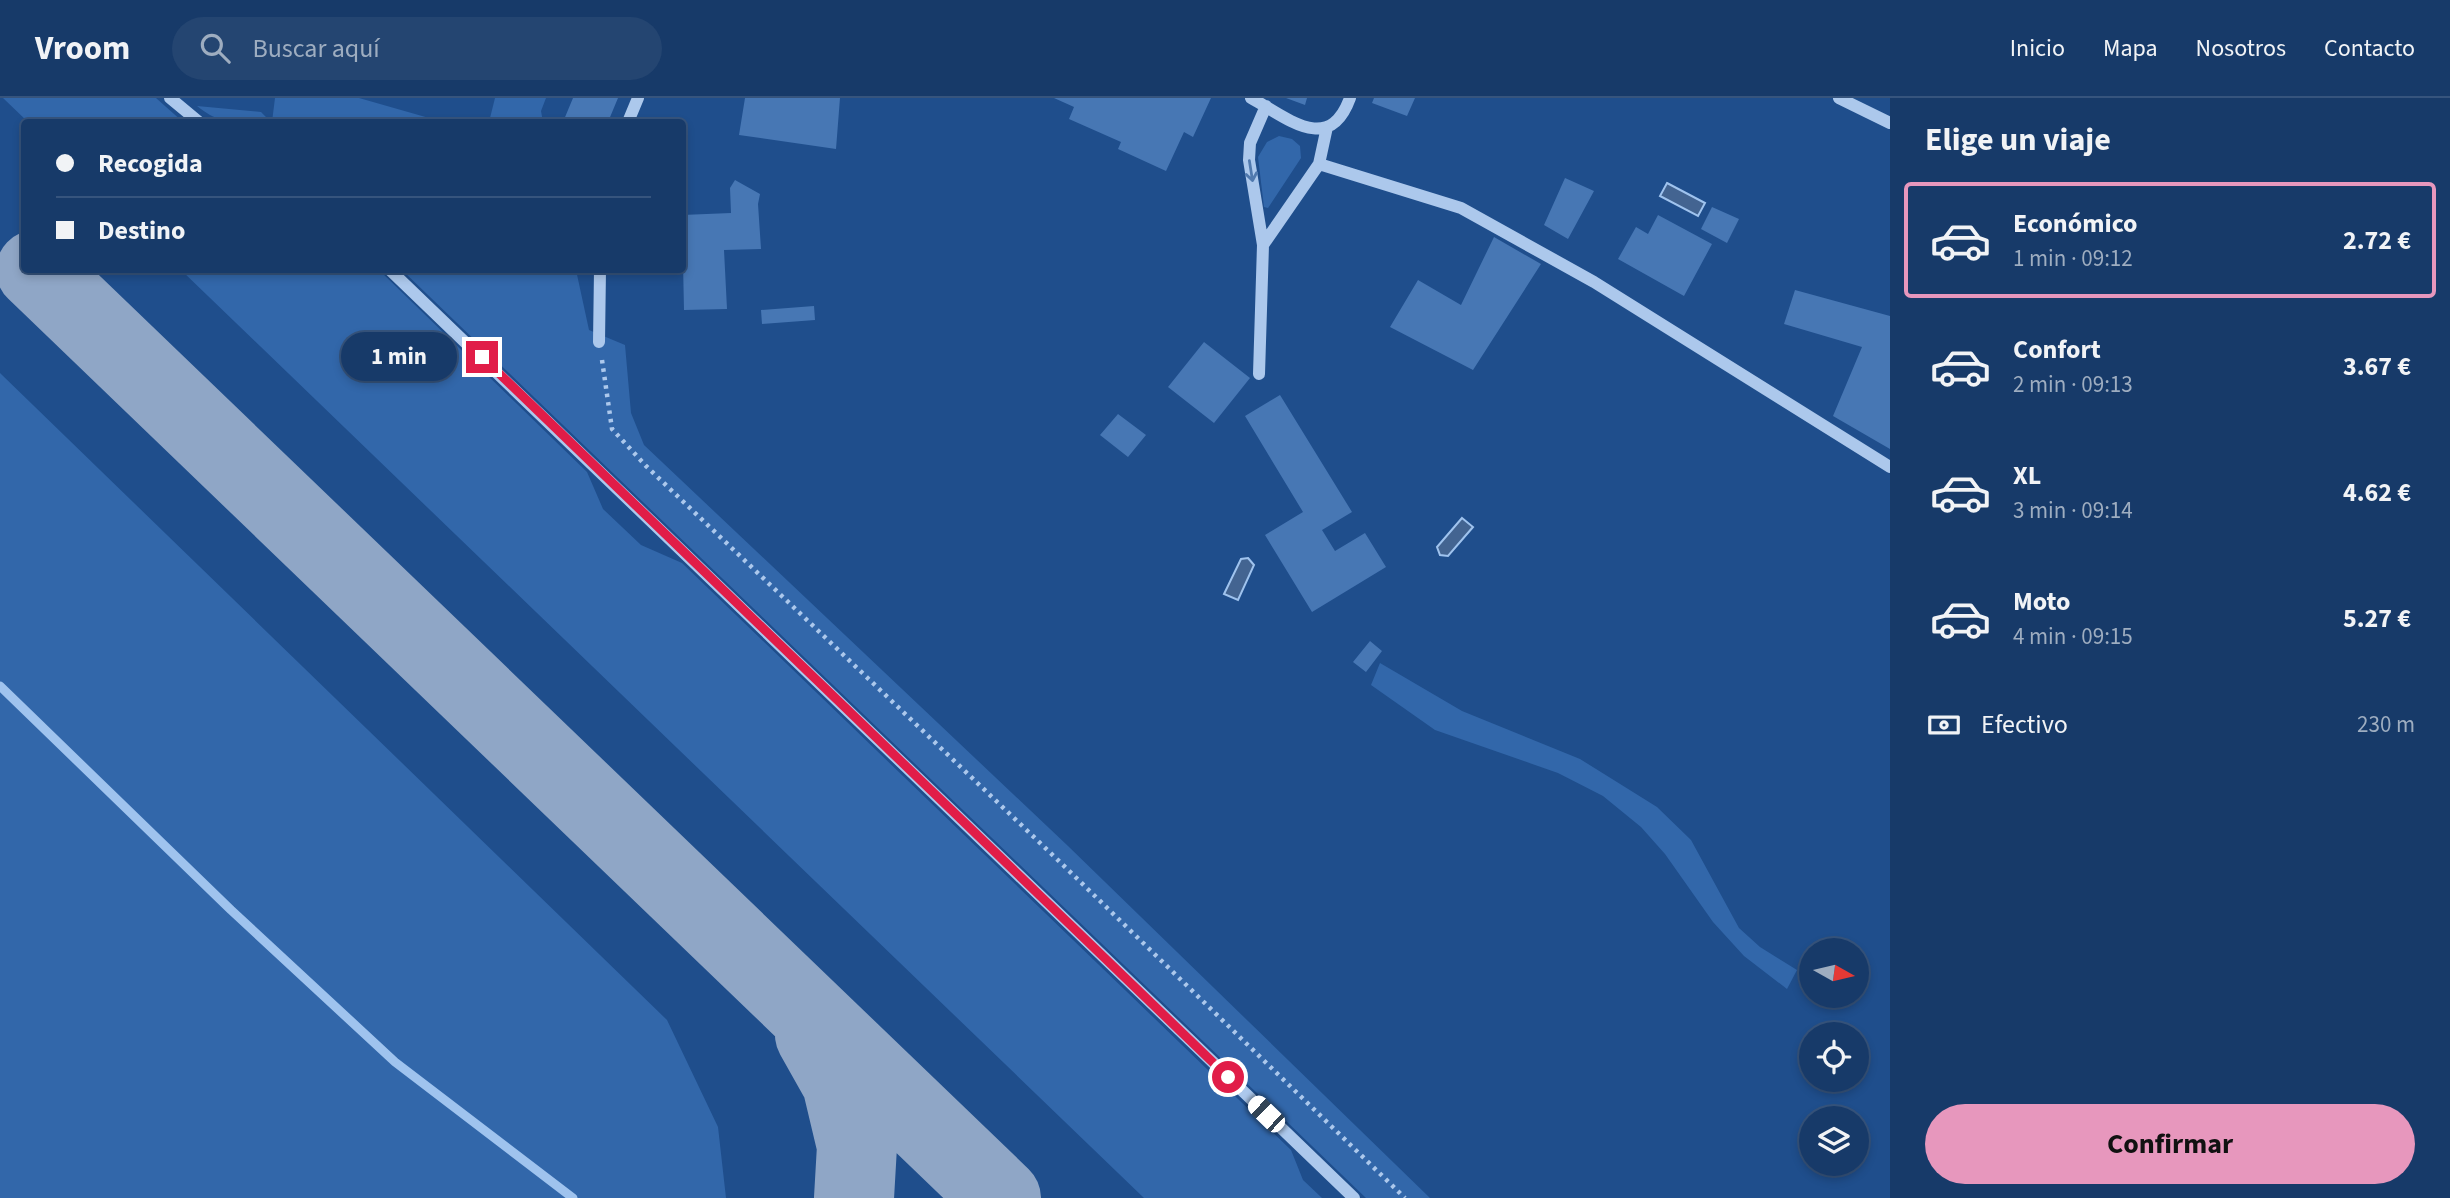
<!DOCTYPE html>
<html lang="es">
<head>
<meta charset="utf-8">
<style>
  body { margin:0; font-family:"Source Sans 3",sans-serif; background:#244571; color:#f1f3f6; height:100vh; display:flex; flex-direction:column; font-size:26px; white-space:nowrap }
  * { box-sizing:border-box; margin:0 }
  p { font-size:23px; color:#9eadc0 }
  .icon { flex:none; width:38px; height:38px; fill:none; stroke:currentColor; stroke-width:2; stroke-linecap:round; stroke-linejoin:round }
  .map { position:relative; flex:1; overflow:hidden }
  .sheet { display:flex; flex-direction:column; background:#173a69; width:560px }
  .sheet>* { flex:none }
  .banner { position:absolute; left:21px; top:21px; width:665px; height:154px; border-radius:7px; box-shadow:0 4px 10px #0003,0 0 0 2px #36547d; display:grid; align-content:center; height:154px; padding:0 35px; background:#173a69 }
  .needle { width:46px; rotate:98deg }
  .controls { position:absolute; left:1799px; top:840px; display:grid; gap:14px }
  .controls a { display:grid; place-items:center; width:70px; height:70px; border-radius:50%; background:#173a69; box-shadow:0 4px 10px #0003,0 0 0 2px #36547d; font-size:35px }
  .end { position:absolute; width:32px; height:32px; margin:-16px; border:9px solid #e11d48; background:#fff; box-shadow:0 0 0 4px #fff }
  .from { border-radius:50% }
  .bubble { position:absolute; height:49px; border-radius:24px; background:#173a69; box-shadow:0 4px 10px #0003,0 0 0 2px #36547d; font-size:23px; font-weight:700; line-height:49px; text-align:center }
  .car { position:absolute; width:21px; height:42px; margin:-21px -10px; border-radius:9px; box-shadow:0 0 5px 2px #0007; background:linear-gradient(#fff 24%,#345 0 40%,#fff 0 76%,#345 0 86%,#fff 0) }
  .banner b { display:flex; align-items:center; gap:24px; height:66px; font-size:26px }
  .banner b+b { border-top:2px solid #36547d }
  .banner i { width:18px; height:18px; background:#f1f3f6 }
  ul { padding:0; list-style:none }
  li { display:flex; align-items:center; gap:21px; height:116px; margin:0 14px 10px; padding:0 21px; border:4px solid transparent; border-radius:7px }
  li div { flex:1 }
  li b { display:block; font-size:26px }
  li em { font-style:normal; font-weight:700 }
  li.current { border-color:#e797bd }
  li>.icon { width:63px; height:63px; stroke-width:1.5 }
  h2 { padding:0 35px; font-size:32px; line-height:84px }
  .pay { display:flex; align-items:center; gap:18px; height:77px; padding:0 35px; font-size:26px }
  .pay p { margin-inline-start:auto }
  .primary-button { display:flex; gap:14px; margin-top:auto; padding:14px 35px }
  .primary-button a { flex:1; height:80px; border-radius:42px; background:#e797bd; color:#111; font-size:28px; font-weight:700; line-height:80px; text-align:center }
  header { display:flex; align-items:center; gap:42px; box-sizing:border-box; height:98px; padding:0 35px; background:#173a69; border-bottom:2px solid #36547d }
  header strong { font-size:33px }
  nav { display:flex; gap:38px; margin-inline-start:auto; font-size:24px }
  .search { width:490px; height:63px; background:#244571; display:flex; align-items:center; gap:18px; box-sizing:border-box; padding:0 24px; border-radius:38px; color:#9eadc0; font-size:26px }
  main { display:flex; flex:1; min-height:0 }
  .map>svg:first-child { display:block }
  .green { fill:#3267aa }
  .water { fill:#436491; stroke:#9fc3ee; stroke-width:2 }
  .lines { fill:none; stroke-linecap:round; stroke-linejoin:round }
  .stream { stroke:#9fc3ee; stroke-width:9 }
  .taxiway { stroke:#8fa6c6; stroke-width:80 }
  .building { fill:#4777b4 }
  .path { stroke:#acc8ec; stroke-width:4.5; stroke-dasharray:3.5 5; stroke-linecap:butt }
  .minor { stroke:#acc8ec; stroke-width:12 }
  .oneway { stroke:#5079ae }
  .route { stroke:#e11d48; stroke-width:9 }
</style>
</head>
<body>
<header>
<strong>Vroom</strong>
<div class="search"><svg class="icon" aria-label="search" viewBox="0 0 24 24"><circle cx="10" cy="10" r="6"/><path d="M15 15l6 6"/></svg>Buscar aquí</div>
<nav><a>Inicio</a><a>Mapa</a><a>Nosotros</a><a>Contacto</a></nav>
</header>
<main>
<div class="map">
<svg width="1890" height="1100" viewBox="0 0 1890 1100">
  <rect width="100%" height="100%" fill="#1f4e8c"/>
  <path class="green" d="M3,0H156L183,24H28Z
    M275,0H359L443,24H272Z
    M495,0H546L541,13L543,24H489Z
    M197,8L261,14L271,24C240,25 223,29 197,8Z
    M1279,38L1292,41L1300,48L1301,60L1268,110L1264,109L1258,59L1267,44Z
    M181,172H379L587,374L603,411L641,447L682,465L1291,1052L1303,1082L1322,1100H1144Z
    M402,172H576L589,232L625,247L631,315L644,347L1068,748L1430,1100H1366Z
    M0,275L667,922L718,1029L726,1100H0Z
    M1380,565L1462,613L1580,661L1657,709L1691,742L1739,830L1760,849L1797,872L1787,891L1744,858L1713,824L1665,756L1641,729L1603,698L1558,675L1435,632L1371,587Z"/>
  <path class="water" d="M1667,85L1705,105L1698,118L1660,98Z
    M1462,420L1473,429L1448,458L1440,457L1437,449Z
    M1248,460L1254,467L1238,502L1224,496L1241,461Z"/>
  <g class="lines">
    <path class="stream" d="M0,588L231,812L395,964L573,1100"/>
    <path class="taxiway" d="M36,172L1001,1100
      M815,937L842,985L857,1048L854,1100"/>
  </g>
  <path class="building" d="M573,0H618L608,24H563Z
    M745,0H840L836,51L739,37Z
    M1054,0H1211L1193,39L1184,34L1166,73L1118,51L1121,44L1069,21L1074,9Z
    M1286,0H1307L1305,7Z
    M1374,0H1415L1407,18L1372,5Z
    M1565,80L1594,93L1568,141L1544,127Z
    M735,82L760,96L758,106L761,151L724,152L727,211L684,212L682,117L731,115L730,90Z
    M1712,109L1739,121L1727,145L1701,131Z
    M1658,117L1712,146L1684,198L1618,161L1636,129L1648,136Z
    M1494,139L1541,166L1473,272L1390,229L1418,182L1461,207Z
    M1795,192L1890,218V351L1833,318L1862,249L1784,226Z
    M814,208L815,222L762,226L761,212Z
    M1204,244L1250,280L1214,325L1168,289Z
    M1280,297L1352,414L1322,432L1335,453L1365,435L1386,469L1312,514L1265,437L1303,414L1245,318Z
    M1118,316L1146,337L1128,359L1100,337Z
    M1370,543L1382,553L1366,574L1353,564Z"/>
  <g class="lines">
    <path class="path" d="M602,262L612,331L646,368L1061,765L1405,1100"/>
    <path class="minor" d="M170,0L199,24
      M1251,0C1286,19 1329,58 1350,0
      M1839,0L1890,25
      M628,24L638,0
      M1319,66L1461,110L1594,184L1890,369
      M1263,147L1319,66L1327,29
      M390,172L1354,1100
      M599,244L600,172
      M1259,276L1263,147L1249,62L1250,45L1266,8"/>
  </g>
  <defs><path id="oneway-shaft" d="M-6 0H5M1.5-3L5.5 0L1.5 3" fill="none" stroke-width="1.6" stroke-linecap="round" stroke-linejoin="round" transform="scale(1.75)"/></defs>
  <use class="oneway" href="#oneway-shaft" transform="translate(1251 73) rotate(81)"/>
  <g class="lines">
    <path class="route" d="M482,259L1228,979"/>
  </g>
</svg>
<div class="controls">
<a><svg class="needle" viewBox="-14 -14 28 28"><path d="M0-13l5 13h-10z" fill="#e53935"/><path d="M0 13l5-13h-10z" fill="#9eadc0"/></svg></a>
<a><svg class="icon" aria-label="locate" viewBox="0 0 24 24"><circle cx="12" cy="12" r="6"/><path d="M12 2v4M12 18v4M2 12h4M18 12h4"/></svg></a>
<a><svg class="icon" aria-label="layers" viewBox="0 0 24 24"><path d="M12 4l9 5-9 5-9-5zM3 14l9 5 9-5"/></svg></a>
</div>
<i class="end from" style="left:1228px;top:979px"></i>
<i class="end" style="left:482px;top:259px"></i>
<div class="bubble" style="left:341px;top:234px;width:116px">1 min</div>
<i class="car" style="left:1266px;top:1016px;rotate:314deg"></i>
<div class="banner">
<b><i class="from"></i>Recogida</b>
<b><i></i>Destino</b>
</div>
</div>
<section class="sheet">
<h2>Elige un viaje</h2>
<ul>
<li class="current"><svg class="icon" aria-label="car" viewBox="0 0 24 24"><path d="M5 17H2v-5l4-1 3-4h7l3 4 3 1v5h-3M9 17h6M6 11h13"/><circle cx="7" cy="17" r="2"/><circle cx="17" cy="17" r="2"/></svg><div><b>Económico</b><p>1 min · 09:12</p></div><em>2.72 €</em></li>
<li><svg class="icon" aria-label="car" viewBox="0 0 24 24"><path d="M5 17H2v-5l4-1 3-4h7l3 4 3 1v5h-3M9 17h6M6 11h13"/><circle cx="7" cy="17" r="2"/><circle cx="17" cy="17" r="2"/></svg><div><b>Confort</b><p>2 min · 09:13</p></div><em>3.67 €</em></li>
<li><svg class="icon" aria-label="car" viewBox="0 0 24 24"><path d="M5 17H2v-5l4-1 3-4h7l3 4 3 1v5h-3M9 17h6M6 11h13"/><circle cx="7" cy="17" r="2"/><circle cx="17" cy="17" r="2"/></svg><div><b>XL</b><p>3 min · 09:14</p></div><em>4.62 €</em></li>
<li><svg class="icon" aria-label="car" viewBox="0 0 24 24"><path d="M5 17H2v-5l4-1 3-4h7l3 4 3 1v5h-3M9 17h6M6 11h13"/><circle cx="7" cy="17" r="2"/><circle cx="17" cy="17" r="2"/></svg><div><b>Moto</b><p>4 min · 09:15</p></div><em>5.27 €</em></li>
</ul>
<div class="pay"><svg class="icon" aria-label="cash" viewBox="0 0 24 24"><path d="M3 7h18v10H3z"/><circle cx="12" cy="12" r="2"/></svg>Efectivo<p>230 m</p></div>
<div class="primary-button"><a>Confirmar</a></div>
</section>
</main>
</body>
</html>
